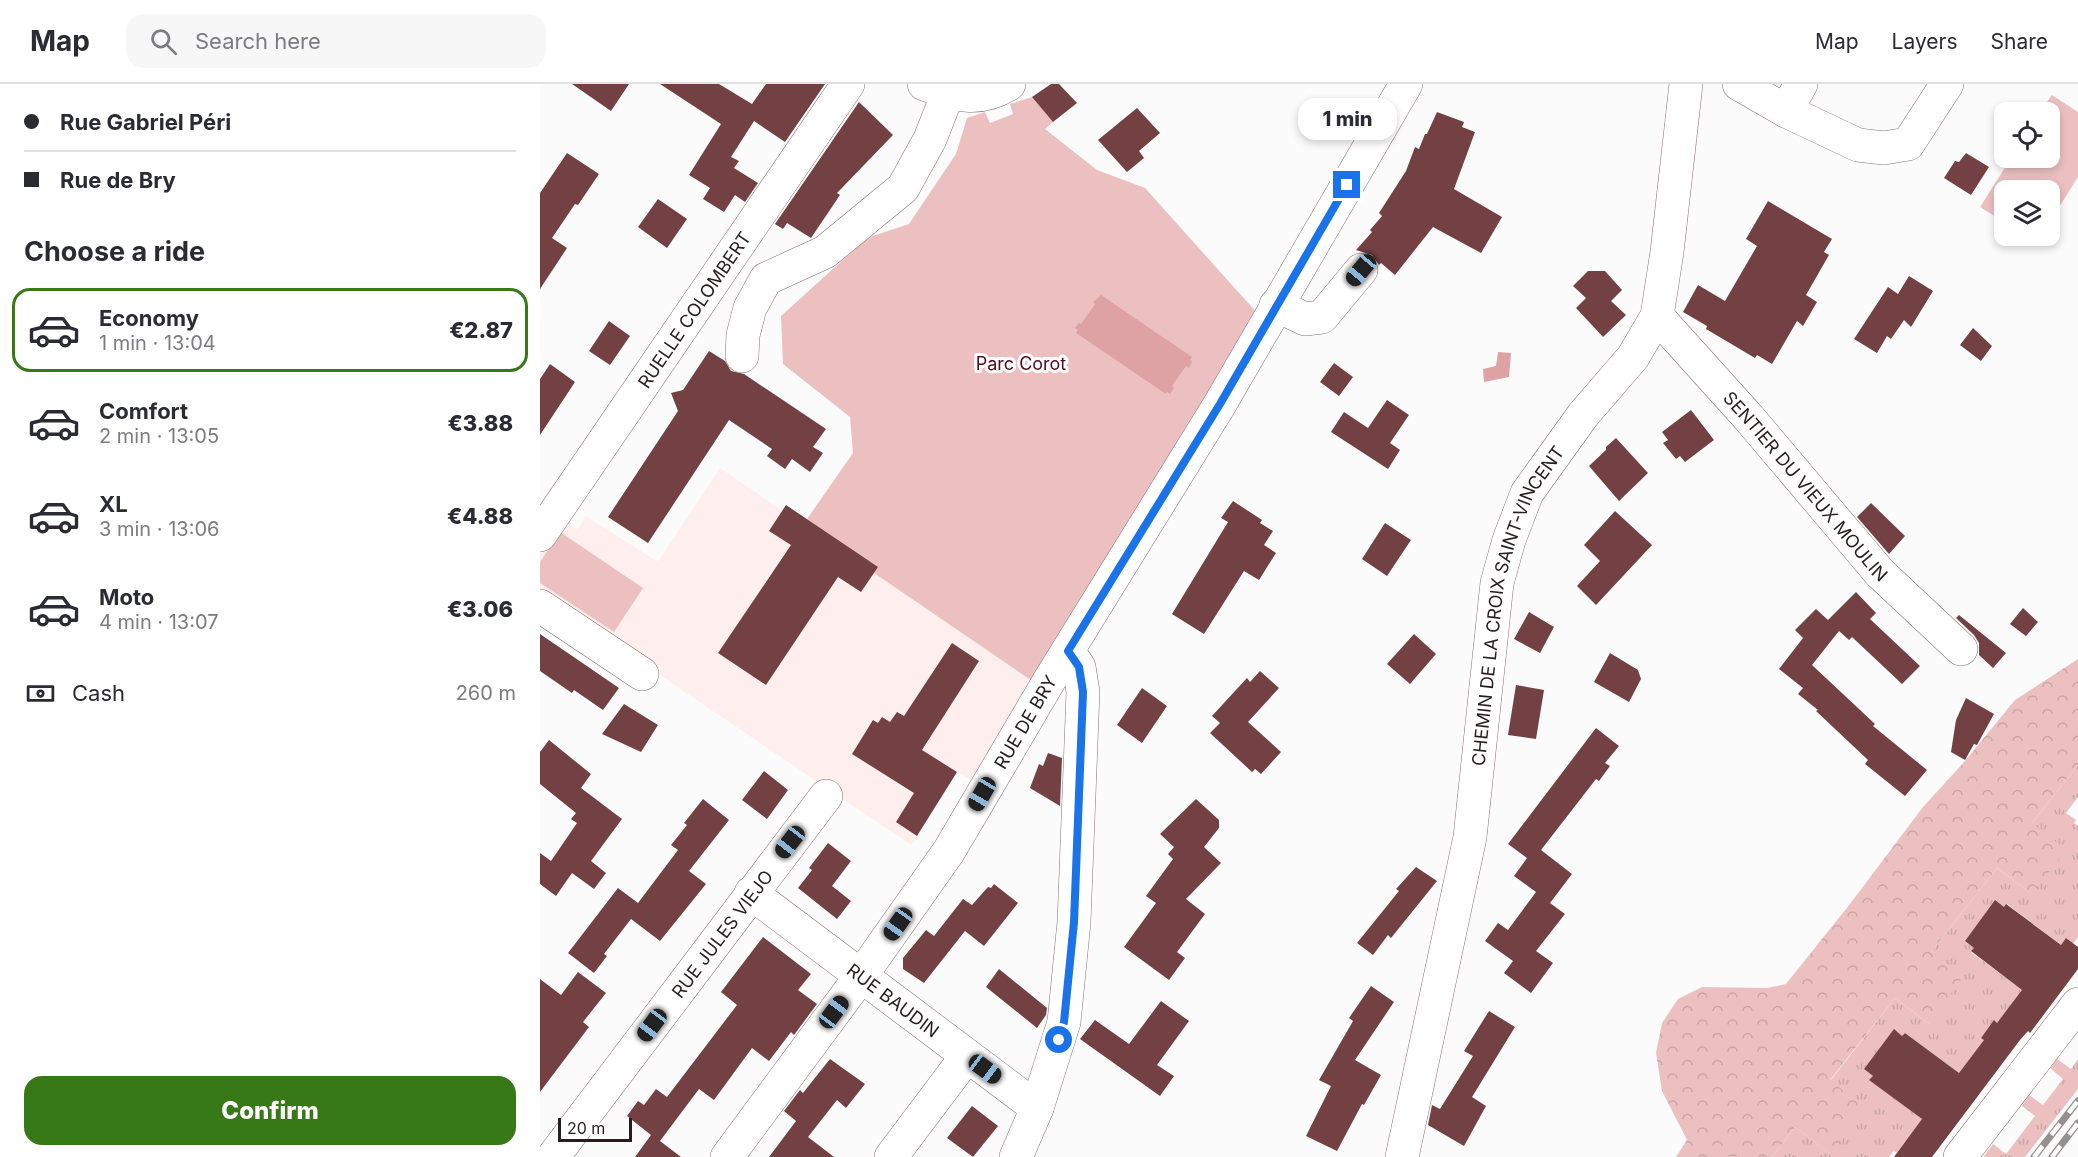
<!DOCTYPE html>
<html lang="en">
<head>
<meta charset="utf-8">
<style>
  body { margin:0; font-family:Inter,sans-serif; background:#f7f7f7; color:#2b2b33; height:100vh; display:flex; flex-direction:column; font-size:22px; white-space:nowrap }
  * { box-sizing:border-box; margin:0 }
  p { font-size:20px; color:#7c7c81 }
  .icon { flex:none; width:33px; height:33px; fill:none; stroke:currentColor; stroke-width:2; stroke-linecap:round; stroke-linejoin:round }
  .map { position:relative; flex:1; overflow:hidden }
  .panel { display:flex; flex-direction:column; background:#fff; width:540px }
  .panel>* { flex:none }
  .hud { display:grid; align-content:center; height:132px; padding:0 24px; background:#fff }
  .fabs { position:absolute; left:1454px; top:18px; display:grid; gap:12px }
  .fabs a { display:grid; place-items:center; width:66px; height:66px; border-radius:12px; background:#fff; box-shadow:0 3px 9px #0003; font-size:30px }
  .scale { position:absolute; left:18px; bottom:15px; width:74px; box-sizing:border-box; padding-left:6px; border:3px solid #281d1e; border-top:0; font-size:16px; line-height:21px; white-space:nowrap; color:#281d1e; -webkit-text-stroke:4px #fff; paint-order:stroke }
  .end { position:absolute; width:27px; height:27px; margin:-14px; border:8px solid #1a73e8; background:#fff; box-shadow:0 0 0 3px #fff }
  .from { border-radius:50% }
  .bubble { position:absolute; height:42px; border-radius:18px; background:#fff; box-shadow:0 3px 9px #0003; font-size:20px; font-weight:800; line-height:42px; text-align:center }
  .car { position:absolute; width:18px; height:36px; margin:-18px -9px; border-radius:8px; box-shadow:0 0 4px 2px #0007; background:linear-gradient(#222 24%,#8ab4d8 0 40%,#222 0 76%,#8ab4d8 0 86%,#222 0) }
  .hud b { display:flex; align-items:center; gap:21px; height:57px; font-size:22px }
  .hud b+b { border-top:2px solid #e1e1e2 }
  .hud i { width:15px; height:15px; background:#2b2b33 }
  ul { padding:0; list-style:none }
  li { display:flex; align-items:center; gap:18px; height:84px; margin:0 12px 9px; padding:0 12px; border:3px solid transparent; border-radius:18px }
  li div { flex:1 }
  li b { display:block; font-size:22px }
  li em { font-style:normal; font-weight:800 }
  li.active { border-color:#387917 }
  li>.icon { width:54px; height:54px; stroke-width:1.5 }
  h2 { padding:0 24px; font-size:27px; line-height:72px }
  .pay { display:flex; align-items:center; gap:15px; height:66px; padding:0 24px; font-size:22px }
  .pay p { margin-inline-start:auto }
  .primary-button { display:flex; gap:12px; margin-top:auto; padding:12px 24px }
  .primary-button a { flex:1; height:69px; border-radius:18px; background:#387917; color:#fff; font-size:24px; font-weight:800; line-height:69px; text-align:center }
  header { display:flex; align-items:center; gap:36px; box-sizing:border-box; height:84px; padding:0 30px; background:#fff; border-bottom:2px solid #e1e1e2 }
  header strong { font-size:28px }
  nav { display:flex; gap:33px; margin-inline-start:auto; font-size:21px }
  .search { width:420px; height:54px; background:#f7f7f7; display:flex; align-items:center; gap:15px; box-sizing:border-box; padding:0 21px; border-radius:18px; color:#7c7c81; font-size:22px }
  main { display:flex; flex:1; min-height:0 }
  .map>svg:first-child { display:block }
  .built { fill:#feeeee }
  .grass { fill:url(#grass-tufts) }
  .forest { fill:url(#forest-crowns) }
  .green { fill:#ecc0c1 }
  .water { fill:#dea2a4 }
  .building { fill:#734044 }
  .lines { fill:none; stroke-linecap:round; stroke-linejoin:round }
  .minor-casing { stroke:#8a7071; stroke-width:34 }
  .minor { stroke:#fff; stroke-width:33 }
  .rail-casing { stroke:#959090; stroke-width:7 }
  .rail { stroke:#fff; stroke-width:4.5; stroke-dasharray:14; stroke-linecap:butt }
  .route { stroke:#1a73e8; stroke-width:8 }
  .labels { text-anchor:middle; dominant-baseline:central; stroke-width:6; stroke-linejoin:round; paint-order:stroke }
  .street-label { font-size:18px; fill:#281d1e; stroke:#fff }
  .park-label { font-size:18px; fill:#530d1a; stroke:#fff }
</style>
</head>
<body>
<header>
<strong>Map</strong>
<div class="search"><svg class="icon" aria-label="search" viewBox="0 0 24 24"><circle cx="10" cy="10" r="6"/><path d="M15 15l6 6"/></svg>Search here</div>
<nav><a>Map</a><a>Layers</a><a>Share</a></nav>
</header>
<main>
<section class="panel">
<div class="hud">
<b><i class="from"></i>Rue Gabriel Péri</b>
<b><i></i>Rue de Bry</b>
</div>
<h2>Choose a ride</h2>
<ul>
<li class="active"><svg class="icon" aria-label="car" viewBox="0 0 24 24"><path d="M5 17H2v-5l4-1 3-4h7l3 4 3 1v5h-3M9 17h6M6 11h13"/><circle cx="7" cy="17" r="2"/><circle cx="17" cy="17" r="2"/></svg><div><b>Economy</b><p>1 min · 13:04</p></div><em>€2.87</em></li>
<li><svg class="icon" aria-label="car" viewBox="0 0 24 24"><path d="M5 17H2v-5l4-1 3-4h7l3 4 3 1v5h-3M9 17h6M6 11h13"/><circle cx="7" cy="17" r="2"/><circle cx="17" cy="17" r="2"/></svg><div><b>Comfort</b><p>2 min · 13:05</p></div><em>€3.88</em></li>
<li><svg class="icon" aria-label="car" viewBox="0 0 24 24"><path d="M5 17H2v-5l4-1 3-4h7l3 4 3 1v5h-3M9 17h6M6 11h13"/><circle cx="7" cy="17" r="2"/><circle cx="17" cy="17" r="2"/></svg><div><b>XL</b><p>3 min · 13:06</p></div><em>€4.88</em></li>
<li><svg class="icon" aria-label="car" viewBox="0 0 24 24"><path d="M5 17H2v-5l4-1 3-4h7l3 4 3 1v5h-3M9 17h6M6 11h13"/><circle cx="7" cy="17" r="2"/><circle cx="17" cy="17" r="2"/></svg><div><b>Moto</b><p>4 min · 13:07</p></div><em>€3.06</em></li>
</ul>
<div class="pay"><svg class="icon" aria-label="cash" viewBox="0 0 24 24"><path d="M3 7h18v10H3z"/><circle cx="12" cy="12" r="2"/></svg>Cash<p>260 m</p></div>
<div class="primary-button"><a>Confirm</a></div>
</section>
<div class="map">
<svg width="1538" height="1073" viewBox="0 0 1538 1073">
  <defs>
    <pattern id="grass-tufts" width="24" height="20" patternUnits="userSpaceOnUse" patternTransform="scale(1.5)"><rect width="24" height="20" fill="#ecc0c1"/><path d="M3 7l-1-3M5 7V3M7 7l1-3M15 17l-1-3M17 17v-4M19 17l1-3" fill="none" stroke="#caa5a5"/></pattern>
    <pattern id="forest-crowns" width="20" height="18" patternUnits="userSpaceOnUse" patternTransform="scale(1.5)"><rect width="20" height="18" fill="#ecc0c1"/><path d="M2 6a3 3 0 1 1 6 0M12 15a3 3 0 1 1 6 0" fill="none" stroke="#caa5a5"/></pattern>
  </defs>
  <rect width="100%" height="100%" fill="#fbfbfb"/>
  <path class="built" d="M180,384L498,601L439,700L417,688L371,761L0,510V467L22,436L37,446L46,432L118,478Z"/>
  <path class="grass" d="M1538,681V713L1526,729L1536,736L1534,739L1538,742V853L1533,860L1526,854L1521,861L1467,820L1464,823L1455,817L1425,857L1434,864L1431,868L1485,908L1457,939L1454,937L1441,954L1445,956L1419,989L1365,949L1362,952L1354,946L1324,985L1333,992L1330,996L1383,1036L1373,1066L1364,1059L1357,1069L1354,1067L1349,1073H1232L1255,1043L1289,1069L1290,997L1355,914L1389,940L1391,868L1457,784L1492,810V739Z
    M1517,975L1531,985L1538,975V1005L1485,1073H1445L1444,1072L1453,1060L1466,1070L1495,1032L1482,1022L1489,1011L1503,1021L1523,995L1510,984Z"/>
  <path class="forest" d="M1538,575V681L1492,739L1526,766L1492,810L1457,784L1391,868L1423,893L1389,940L1355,914L1290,996L1324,1023L1290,1070L1255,1043L1232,1073H1136L1147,1056L1122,1007L1116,969L1122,939L1138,915L1162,903L1227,904L1246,900L1310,820L1383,723L1425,677L1475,616Z"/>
  <path class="green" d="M1512,11L1538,28V93L1509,139V106H1464V138L1440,123L1471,74H1509V28H1500Z
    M492,13L513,38L505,45L557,86L605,104L718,230L498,601L334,489L267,435L313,369L310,333L243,280L241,232L327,154L369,140L416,70L427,34L445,28L450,39L473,30L470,20Z
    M20,448L103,504L74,548L0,499V478Z"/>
  <path class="water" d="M561,211L652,273L650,276L652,278L649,284L646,282L632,302L634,304L630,310L627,308L626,310L536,249L538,246L535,244L539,239L541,240L555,220L553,218Z
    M958,268L971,269L969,293L944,298L943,285L956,282Z"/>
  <path class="building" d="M32,0H89L71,27Z
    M120,0H179L212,20L226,0H285L245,58L214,37L191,73L199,77L194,84L218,99L205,118L195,111L184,128L163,115L170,104L149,91L181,40Z
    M511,0H519L537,19L513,38L492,13Z
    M319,18L353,51L297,109L300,111L271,154L247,139L243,145L235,140Z
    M597,24L620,49L599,67L604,74L587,88L558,56Z
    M897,28L924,38L922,43L935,48L914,105L962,133L941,169L893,143L855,191L841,179L839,181L832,171L816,166L832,148L830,146L842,132L839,129L866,87L875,63L879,65L885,50H887Z
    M27,69L59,90L38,121L35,120L12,154L27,164L0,205V109Z
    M1426,69L1449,83L1431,111L1404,94L1415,77L1419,78Z
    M118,115L147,135L127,164L98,143Z
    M1228,117L1292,155L1284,168L1289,171L1266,211L1277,218L1263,242L1257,237L1232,280L1217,271L1215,274L1166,245L1167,242L1143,228L1158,201L1185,217L1217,162L1206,155Z
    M1048,187H1065L1082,206L1071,217L1086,231L1063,253L1036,224L1046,214L1033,202Z
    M1369,192L1393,207L1371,243L1364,236L1351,255L1347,252L1337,269L1314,255L1348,203L1358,210Z
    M69,237L90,252L70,281L49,267Z
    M1433,244L1452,262L1441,277L1420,261Z
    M169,267L185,277L191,287L204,290L286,345L273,363L283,369L270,388L252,375L245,385L227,372L232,365L189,336L108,459L68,433L138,327L131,309L143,306Z
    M794,279L813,293L799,312L780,298Z
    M10,280L35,298L0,351V295Z
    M847,316L869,331L850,359L860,366L848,385L791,348L804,328L828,344Z
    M1151,326L1174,356L1145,378L1140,372L1136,375L1123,359L1128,356L1122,348Z
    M1076,354L1108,389L1079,417L1049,382L1066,366V363Z
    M693,417L722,436L720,439L733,447L724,461L736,469L719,496L704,487L664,550L632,530L688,438L681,434Z
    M1331,419L1365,452L1349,470L1317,433Z
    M246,421L338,483L321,508L298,493L226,601L178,569L251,461L229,447Z
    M1075,427L1112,461L1056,521L1037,502L1060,477L1044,461Z
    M845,439L871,456L847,492L822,475Z
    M1316,508L1336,529L1330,535L1380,582L1362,600L1312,553L1309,556L1299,547L1272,581L1335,640L1333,642L1387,686L1365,712L1325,680L1328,676L1276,627L1278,626L1258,610L1263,604L1239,585L1263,554L1255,546L1276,525L1288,536Z
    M1483,524L1498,538L1486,552L1470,540Z
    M989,528L1014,543L1000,569L974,555Z
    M1419,531L1466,569L1453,584L1439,571V559L1434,551L1416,534Z
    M0,550L79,604L63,626L34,606L32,609L0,587Z
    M874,550L896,570L870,600L847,580Z
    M412,559L439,577L382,666L417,688L377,752L356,738L374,709L312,670L333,636L338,639L342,633L350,638L357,628L364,632Z
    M1070,569L1098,586L1101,595L1089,618L1054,598Z
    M720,587L739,604L708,638L741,668L721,690L715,685L712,688L670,649L680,639L672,632L707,594L710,598Z
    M976,601L1004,606L996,655L968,651Z
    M602,604L627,622L602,659L577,641Z
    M1426,614L1454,630L1437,661L1434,660L1425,676L1411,668L1416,636Z
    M84,620L118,641L101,668L62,650Z
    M1056,644L1079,662L1065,679L1070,682L1059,697L1056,695L1001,766L1032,790L1010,819L1025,830L996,867L1013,879L991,909L964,889L973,877L945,857L958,839L968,846L996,808L974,792L987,774L968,760Z
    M9,656L51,690L41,704L82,735L51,777L66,789L54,805L32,789L16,812L0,800V769L11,777L37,739L31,735L36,729L0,700V668Z
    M508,669L522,674L520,722L490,704L499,680L503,682Z
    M224,687L248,706L227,735L202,716Z
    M163,715L189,736L149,787L166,800L120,857L91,835L64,870L67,872L54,889L28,869L78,804L98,819L138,766L131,761L147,741L144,739Z
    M656,715L679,736V744L664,763L681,779L646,815L665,830L637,868L645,874L629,896L584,863L616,819L606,812L633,775L628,770L634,763L620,750Z
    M288,759L311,777L292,802L311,817L297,835L258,804L272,786L269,784Z
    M876,783L897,797L851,854L848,851L833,871L817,859L859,807L856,805Z
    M454,800L478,819L444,862L425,847L384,899L363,885V874L386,846L394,852L423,815L432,821L448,803L451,804Z
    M1455,816L1464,823L1466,820L1521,861L1526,854L1538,863V885L1490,949L1488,947L1480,956L1392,1073H1354L1382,1035L1329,996L1333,992L1324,985L1354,945L1362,952L1365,949L1419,989L1444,956L1441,954L1454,936L1457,939L1482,906L1431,867L1434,864L1425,857Z
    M223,853L271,890L258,906L277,920L254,951L251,948L229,977L212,964L174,1016L159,1005L120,1057L141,1073H95L111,1051L87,1032L98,1017L104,1021L116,1005L127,1013L197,921L181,908Z
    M459,885L507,924L506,931L497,944L446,903Z
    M38,888L66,909L43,938L49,943L0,1008V895L21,911Z
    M831,902L854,918L815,976L841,991L824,1021L822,1020L797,1067L766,1052L791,1002L779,996L813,937L809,934Z
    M621,917L649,937L617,981L634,992L620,1012L540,955L555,936L589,960Z
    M949,927L975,943L932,1013L946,1022L924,1062L888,1041L892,1021L900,1025L933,972L924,967Z
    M290,975L325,1000L306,1024L297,1016L268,1053L294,1073H229L256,1037L244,1027L260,1006L263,1009Z
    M432,1022L458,1042L433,1073L407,1054Z"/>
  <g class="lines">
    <g class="minor-casing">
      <g id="minor">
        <path d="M384,0C415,11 439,19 469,0"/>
        <path d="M1199,0L1246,27L1261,0"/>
        <path d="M1246,27L1318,61L1344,64L1368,60L1407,0"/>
        <path d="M736,221L765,235L782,233L821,186"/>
        <path id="s1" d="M1117,232L1209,334L1340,489L1421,565"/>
        <path d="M202,272L203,251L210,224L226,195L285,168L363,104L390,55L408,9"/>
        <path id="s2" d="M0,451L308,0"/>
        <path d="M0,522L102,590"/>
        <path id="s3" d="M211,809L497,1024"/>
        <path id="s4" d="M13,1073L286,712"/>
        <path id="s5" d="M187,1073L321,892L409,767L509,597L680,320L866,0"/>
        <path d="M351,1073L427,972"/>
        <path d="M476,1073L497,1024L524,938L534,838L543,608L539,583L528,567"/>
        <path id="s6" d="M862,1073L930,753L957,499L969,456L987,409L1043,331L1093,273L1117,232L1127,168L1146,0"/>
        <path d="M1420,1073L1538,920"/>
      </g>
    </g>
    <use href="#minor" class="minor"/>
    <g class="rail-casing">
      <path id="rail" d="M1494,1073L1538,1017
        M1512,1073L1538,1039"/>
    </g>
    <use href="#rail" class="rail"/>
  </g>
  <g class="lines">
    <path class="route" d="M519,956L524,938L534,838L543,608L539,583L528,567L680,320L807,101"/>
  </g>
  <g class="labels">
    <g class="street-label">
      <text stroke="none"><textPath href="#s2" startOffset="273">RUELLE COLOMBERT</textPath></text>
      <text stroke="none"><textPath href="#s1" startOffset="226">SENTIER DU VIEUX MOULIN</textPath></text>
      <text stroke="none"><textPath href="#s6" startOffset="566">CHEMIN DE LA CROIX SAINT-VINCENT</textPath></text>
      <text stroke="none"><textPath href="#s5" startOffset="528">RUE DE BRY</textPath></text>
      <text stroke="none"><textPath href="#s4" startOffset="280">RUE JULES VIEJO</textPath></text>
      <text stroke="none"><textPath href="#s3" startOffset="178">RUE BAUDIN</textPath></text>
    </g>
    <g class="park-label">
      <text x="481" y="279">Parc Corot</text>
    </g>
  </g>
</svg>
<div class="fabs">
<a><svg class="icon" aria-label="locate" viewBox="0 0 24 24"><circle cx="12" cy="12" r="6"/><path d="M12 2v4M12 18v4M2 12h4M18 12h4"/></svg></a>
<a><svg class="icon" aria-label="layers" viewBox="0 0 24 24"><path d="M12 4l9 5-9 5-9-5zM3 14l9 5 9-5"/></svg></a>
</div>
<div class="scale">20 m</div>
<i class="end from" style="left:519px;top:956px"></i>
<i class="end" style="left:807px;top:101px"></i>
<div class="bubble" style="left:758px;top:14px;width:99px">1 min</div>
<i class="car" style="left:821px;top:186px;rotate:220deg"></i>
<i class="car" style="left:442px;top:710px;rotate:210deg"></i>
<i class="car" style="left:250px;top:758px;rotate:218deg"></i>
<i class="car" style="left:358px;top:840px;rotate:215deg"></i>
<i class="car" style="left:294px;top:928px;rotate:37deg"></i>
<i class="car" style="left:112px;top:941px;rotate:217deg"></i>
<i class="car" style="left:445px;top:985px;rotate:127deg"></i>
</div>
</main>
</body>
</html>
